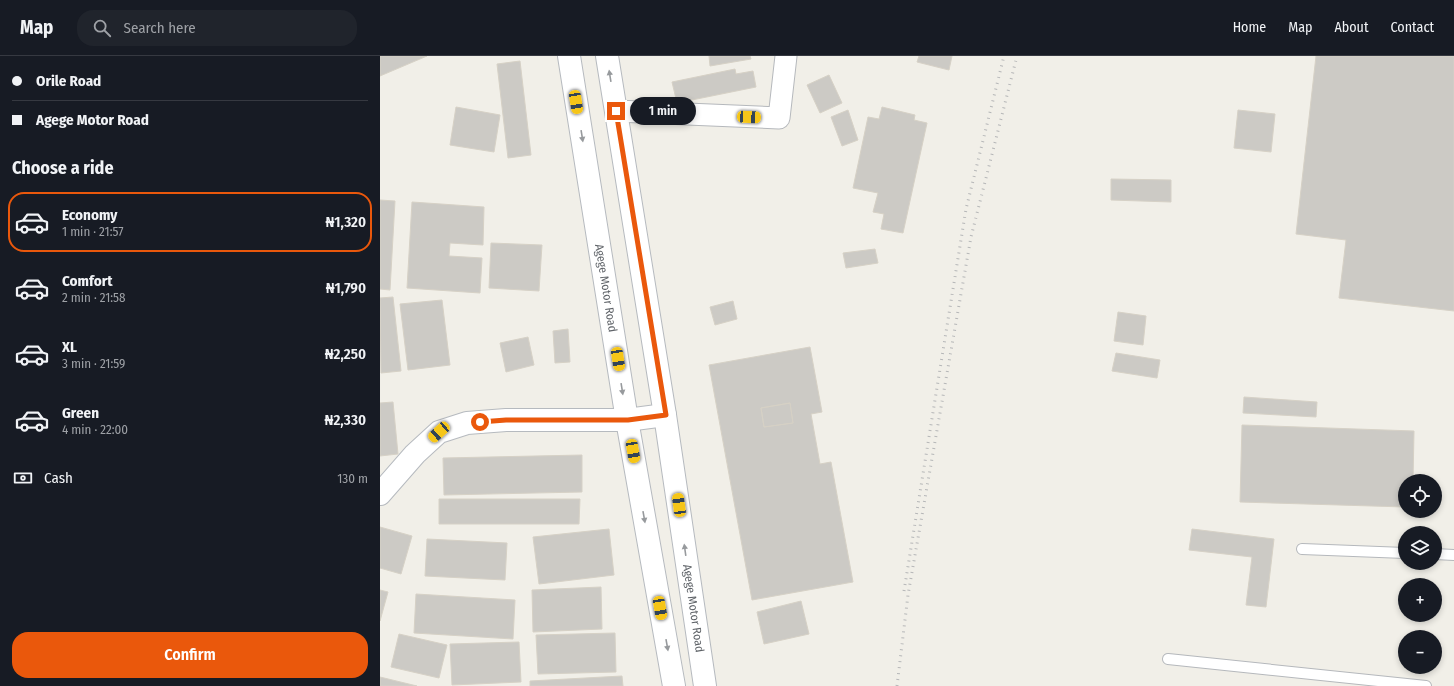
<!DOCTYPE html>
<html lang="en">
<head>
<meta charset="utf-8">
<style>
  body { margin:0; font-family:"Fira Sans Condensed",sans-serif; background:#20242c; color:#f1f3f6; height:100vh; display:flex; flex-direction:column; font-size:15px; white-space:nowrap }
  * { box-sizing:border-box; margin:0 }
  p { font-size:13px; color:#9ea1a6 }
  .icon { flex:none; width:22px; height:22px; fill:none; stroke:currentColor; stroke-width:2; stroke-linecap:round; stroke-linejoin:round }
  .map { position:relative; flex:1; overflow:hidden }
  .sheet { display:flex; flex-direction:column; background:#171b24; width:380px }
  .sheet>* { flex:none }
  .hud { display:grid; align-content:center; height:88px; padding:0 12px; background:#171b24 }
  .tools { position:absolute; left:1018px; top:418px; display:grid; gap:8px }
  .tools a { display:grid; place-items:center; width:44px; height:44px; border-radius:50%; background:#171b24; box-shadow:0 2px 6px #0003; font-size:20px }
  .end { position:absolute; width:18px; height:18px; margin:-9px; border:5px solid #ea580c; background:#fff; box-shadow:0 0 0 2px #fff }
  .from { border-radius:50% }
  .bubble { position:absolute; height:28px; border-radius:14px; background:#171b24; box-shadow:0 2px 6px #0003; font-size:13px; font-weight:600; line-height:28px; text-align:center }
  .car { position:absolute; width:12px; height:24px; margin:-12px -6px; border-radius:5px; box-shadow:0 0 3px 1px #0007; background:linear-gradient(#f5c518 24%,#345 0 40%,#f5c518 0 76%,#345 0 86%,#f5c518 0) }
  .hud b { display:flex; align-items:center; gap:14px; height:38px; font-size:15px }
  .hud b+b { border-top:1px solid #363941 }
  .hud i { width:10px; height:10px; background:#f1f3f6 }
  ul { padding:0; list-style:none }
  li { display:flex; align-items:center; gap:12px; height:60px; margin:0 8px 6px; padding:0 4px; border:2px solid transparent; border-radius:16px }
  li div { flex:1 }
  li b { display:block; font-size:15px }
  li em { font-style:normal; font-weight:600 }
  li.current { border-color:#ea580c }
  li>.icon { width:36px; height:36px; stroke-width:1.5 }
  h2 { padding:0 12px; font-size:18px; line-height:48px }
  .pay { display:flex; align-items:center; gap:10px; height:44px; padding:0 12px; font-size:15px }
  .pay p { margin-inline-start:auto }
  .action { display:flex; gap:8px; margin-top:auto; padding:8px 12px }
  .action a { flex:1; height:46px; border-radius:16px; background:#ea580c; color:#fff; font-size:16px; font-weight:600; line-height:46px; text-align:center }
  header { display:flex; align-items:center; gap:24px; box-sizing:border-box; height:56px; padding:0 20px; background:#171b24; border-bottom:1px solid #363941 }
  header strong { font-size:19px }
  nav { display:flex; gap:22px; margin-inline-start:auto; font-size:14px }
  .search { width:280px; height:36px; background:#20242c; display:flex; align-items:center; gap:10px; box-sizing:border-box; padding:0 14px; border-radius:16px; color:#9ea1a6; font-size:15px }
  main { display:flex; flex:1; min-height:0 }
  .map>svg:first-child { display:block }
  .building { fill:#cccac5; stroke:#d6d1c6; fill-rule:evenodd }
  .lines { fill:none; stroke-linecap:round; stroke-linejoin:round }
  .lane-casing { stroke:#b5b8bc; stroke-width:12 }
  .street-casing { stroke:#b5b8bc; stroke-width:23 }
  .secondary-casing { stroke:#b6babf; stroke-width:24 }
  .lane { stroke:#fff; stroke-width:10 }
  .street { stroke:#fff; stroke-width:21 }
  .secondary { stroke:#fff; stroke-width:22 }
  .rail { stroke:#b6b7b8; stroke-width:3; stroke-dasharray:1 5; stroke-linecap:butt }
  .oneway { fill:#979a9d }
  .route { stroke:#ea580c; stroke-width:5 }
  .labels { text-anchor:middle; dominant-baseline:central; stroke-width:4; stroke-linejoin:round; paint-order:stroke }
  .street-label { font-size:12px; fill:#5f6368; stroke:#fff }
</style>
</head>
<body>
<header>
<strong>Map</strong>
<div class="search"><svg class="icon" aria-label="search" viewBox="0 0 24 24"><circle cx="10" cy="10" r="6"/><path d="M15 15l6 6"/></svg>Search here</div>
<nav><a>Home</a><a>Map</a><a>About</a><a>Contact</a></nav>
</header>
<main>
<section class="sheet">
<div class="hud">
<b><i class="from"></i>Orile Road</b>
<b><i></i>Agege Motor Road</b>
</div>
<h2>Choose a ride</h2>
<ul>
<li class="current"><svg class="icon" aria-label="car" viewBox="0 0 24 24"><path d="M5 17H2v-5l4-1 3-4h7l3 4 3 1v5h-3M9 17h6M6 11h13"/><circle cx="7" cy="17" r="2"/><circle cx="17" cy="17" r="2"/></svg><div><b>Economy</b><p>1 min · 21:57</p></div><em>₦1,320</em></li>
<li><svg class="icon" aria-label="car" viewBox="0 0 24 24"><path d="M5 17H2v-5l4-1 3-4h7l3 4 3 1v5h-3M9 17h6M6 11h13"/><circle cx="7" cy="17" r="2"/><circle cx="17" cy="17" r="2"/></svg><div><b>Comfort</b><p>2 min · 21:58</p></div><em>₦1,790</em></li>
<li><svg class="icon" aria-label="car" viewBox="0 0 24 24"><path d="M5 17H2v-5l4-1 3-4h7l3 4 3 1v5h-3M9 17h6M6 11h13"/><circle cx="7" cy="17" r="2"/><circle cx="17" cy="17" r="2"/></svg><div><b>XL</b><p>3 min · 21:59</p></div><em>₦2,250</em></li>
<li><svg class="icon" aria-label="car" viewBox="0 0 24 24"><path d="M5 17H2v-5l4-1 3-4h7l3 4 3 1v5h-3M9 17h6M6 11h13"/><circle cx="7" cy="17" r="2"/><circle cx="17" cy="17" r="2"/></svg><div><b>Green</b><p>4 min · 22:00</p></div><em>₦2,330</em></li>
</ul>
<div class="pay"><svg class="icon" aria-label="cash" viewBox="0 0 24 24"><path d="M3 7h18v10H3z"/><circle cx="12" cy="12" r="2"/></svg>Cash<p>130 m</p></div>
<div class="action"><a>Confirm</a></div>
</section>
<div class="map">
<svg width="1074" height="630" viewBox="0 0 1074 630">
  <rect width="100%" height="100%" fill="#f1efe8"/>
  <path class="building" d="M0,0H47L0,20Z
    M329,0H370L371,3L330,10Z
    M539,0H572L569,14L537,6Z
    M936,0H1074V255L959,242L966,184L916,178Z
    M140,5L151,99L128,102L117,8Z
    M355,13L356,18L373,15L376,31L297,47L292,26Z
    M449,19L462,47L440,57L427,29Z
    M76,51L120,59L114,96L70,89Z
    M502,51L535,59L534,64L547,67L523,177L501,173L504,158L493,156L498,137L473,132L488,61L499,63Z
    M468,54L478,84L462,90L451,61Z
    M858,54L895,58L891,96L854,92Z
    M731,123L791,124V146L731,144Z
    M0,144L15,145L10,234L0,233Z
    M32,146L104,151L103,189L70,187L69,200L102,202L100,237L27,232Z
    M111,187L162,189L159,235L109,232Z
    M495,193L498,207L466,212L463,197Z
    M13,241L21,315L1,317L0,242Z
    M62,244L70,309L28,314L20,248Z
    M353,245L357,263L335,269L330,251Z
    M738,256L766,260L763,289L734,285Z
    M188,273L190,306L175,307L173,275Z
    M148,281L154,309L126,316L120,287Z
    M430,291L442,356L431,358L440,408L451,406L473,526L372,544L329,309ZM410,347L413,367L384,371L381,352Z
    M736,297L780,304L777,322L732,315Z
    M864,341L937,346L936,361L863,357Z
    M13,346L18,398L0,400V347Z
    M410,347L413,367L384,371L381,352Z
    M862,369L1034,375L1033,425H1025V451L860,446Z
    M202,399V436L64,439L63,402Z
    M59,443H200L199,468H59Z
    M0,471L32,480L21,518L0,512Z
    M229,473L234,519L159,528L153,481Z
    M812,473L894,483L886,551L866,549L872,501L809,494Z
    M47,483L127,487L125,524L45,520Z
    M221,531L222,573L153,576L152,534Z
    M0,534L8,536L0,565Z
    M36,538L135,544L133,583L34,577Z
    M421,545L429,578L384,588L377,556Z
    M235,577L236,616L158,618L156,579Z
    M19,578L67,589L59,622L11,611Z
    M139,586L141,626L72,629L70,588Z
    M242,620L243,630H150V625Z
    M0,621L37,630H0Z"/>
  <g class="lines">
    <g class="lane-casing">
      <path id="lane" d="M922,493L1025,497
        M1055,498L1074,499
        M788,603L1046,630"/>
    </g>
    <g class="street-casing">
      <path id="street" d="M236,55L399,62L406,0"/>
    </g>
    <g class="secondary-casing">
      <g id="secondary">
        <path id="s1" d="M189,0L247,364L294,630"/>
        <path id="s2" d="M227,0L285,359L325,630"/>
        <path d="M0,438L35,398L59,376L87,367L126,364H247L285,359"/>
      </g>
    </g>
    <use href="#lane" class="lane"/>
    <use href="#street" class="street"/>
    <use href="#secondary" class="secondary"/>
    <path class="rail" d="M524,535L586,153L624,0
      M517,630L528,539L591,181L637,0"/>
  </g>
  <defs><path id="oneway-solid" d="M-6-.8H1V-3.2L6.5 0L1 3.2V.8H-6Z"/></defs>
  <g class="oneway">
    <use href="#oneway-solid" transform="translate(230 20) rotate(-99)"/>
    <use href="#oneway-solid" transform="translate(202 80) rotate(81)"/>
    <use href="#oneway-solid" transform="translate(242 333) rotate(81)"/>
    <use href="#oneway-solid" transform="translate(264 461) rotate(80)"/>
    <use href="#oneway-solid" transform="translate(305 494) rotate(-98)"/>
    <use href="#oneway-solid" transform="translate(287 589) rotate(80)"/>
  </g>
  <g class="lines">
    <path class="route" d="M100,366L126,364H248L286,359L236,55"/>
  </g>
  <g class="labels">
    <g class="street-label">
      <text stroke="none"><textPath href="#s1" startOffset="235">Agege Motor Road</textPath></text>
      <text stroke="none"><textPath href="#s2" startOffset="559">Agege Motor Road</textPath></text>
    </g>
  </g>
</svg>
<div class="tools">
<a><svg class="icon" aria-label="locate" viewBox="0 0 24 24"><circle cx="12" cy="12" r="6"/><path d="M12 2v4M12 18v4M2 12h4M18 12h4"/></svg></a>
<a><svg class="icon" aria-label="layers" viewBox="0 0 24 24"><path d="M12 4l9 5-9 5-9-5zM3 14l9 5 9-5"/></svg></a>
<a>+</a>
<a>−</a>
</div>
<i class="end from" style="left:100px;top:366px"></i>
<i class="end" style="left:236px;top:55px"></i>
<div class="bubble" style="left:250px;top:41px;width:66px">1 min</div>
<i class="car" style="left:196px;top:46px;rotate:171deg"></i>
<i class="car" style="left:369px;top:61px;rotate:93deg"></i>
<i class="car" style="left:238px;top:303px;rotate:171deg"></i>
<i class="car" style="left:59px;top:376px;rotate:228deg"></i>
<i class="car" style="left:253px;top:395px;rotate:170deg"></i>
<i class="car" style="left:299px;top:449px;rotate:352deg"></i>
<i class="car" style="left:280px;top:552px;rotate:170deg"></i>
</div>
</main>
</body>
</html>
